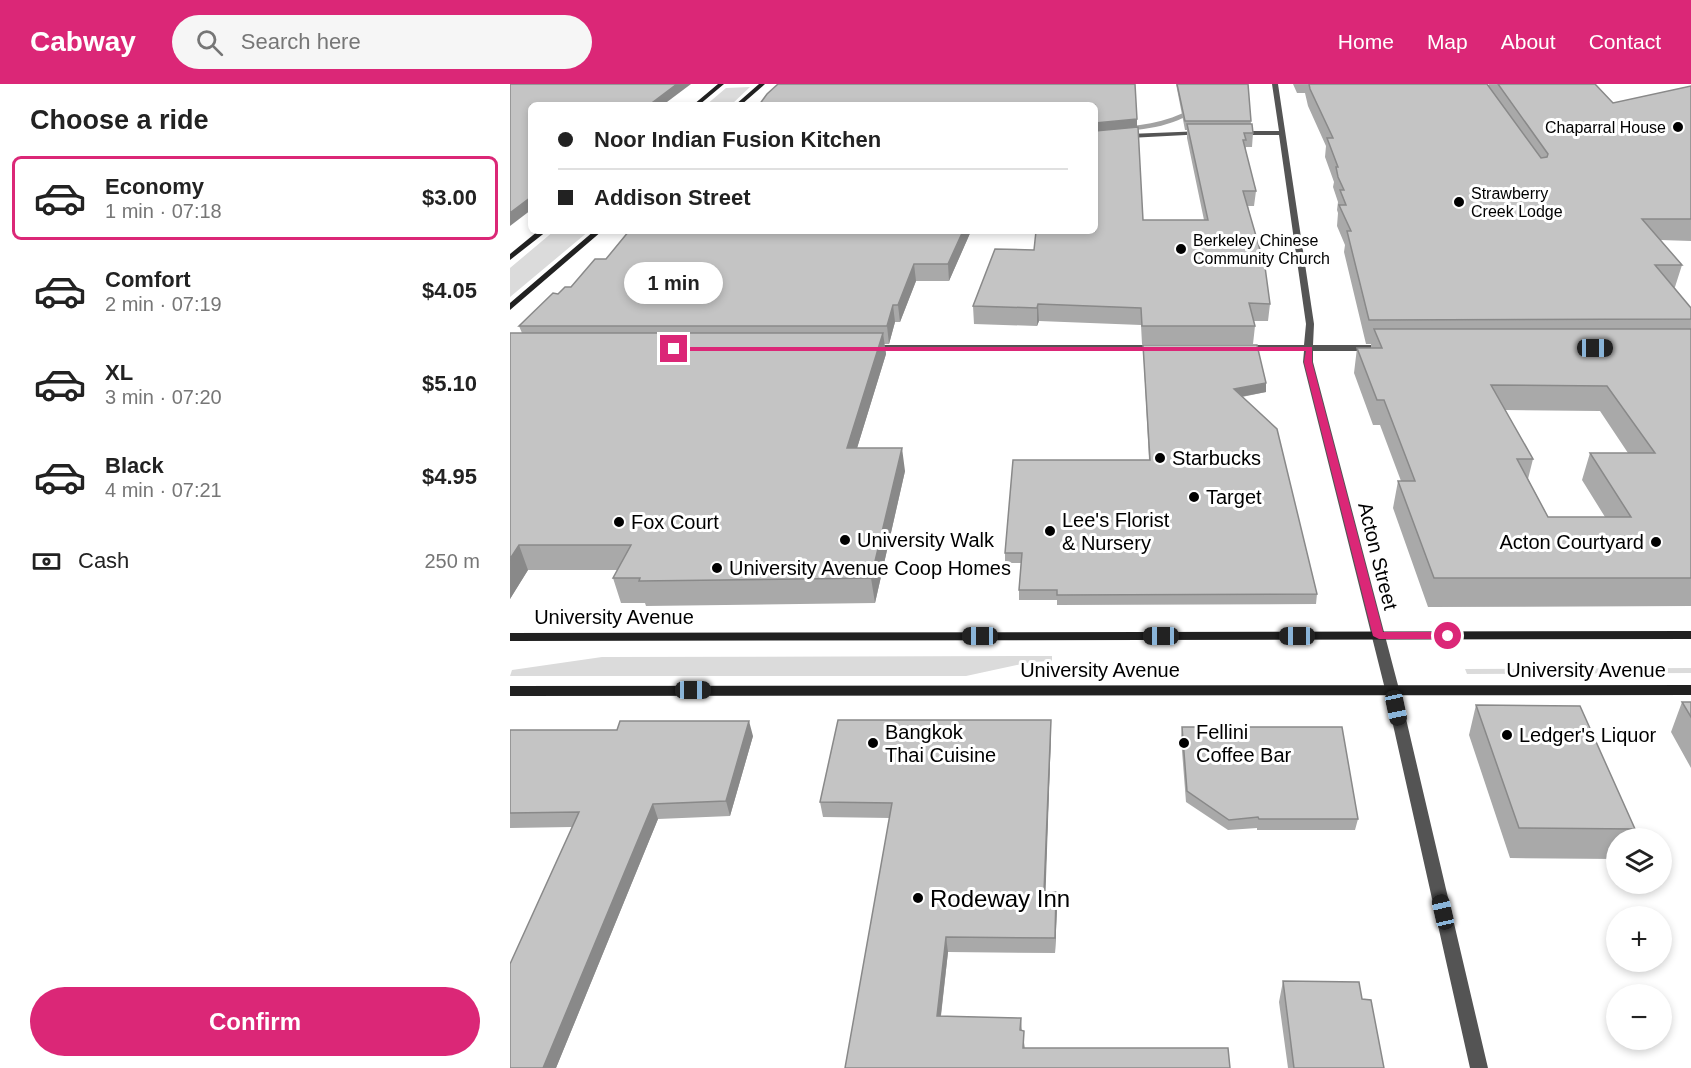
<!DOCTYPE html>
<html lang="en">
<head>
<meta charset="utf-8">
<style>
  body { margin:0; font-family:Arial,sans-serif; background:#f6f6f6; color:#222; height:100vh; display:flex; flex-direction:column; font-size:22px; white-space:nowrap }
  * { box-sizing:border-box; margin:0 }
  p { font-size:20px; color:#767676 }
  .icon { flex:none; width:33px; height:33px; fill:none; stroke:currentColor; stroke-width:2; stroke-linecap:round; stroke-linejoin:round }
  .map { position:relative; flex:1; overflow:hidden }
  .drawer { display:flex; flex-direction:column; background:#fff; width:510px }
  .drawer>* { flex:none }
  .hud { position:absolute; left:18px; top:18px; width:570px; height:132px; border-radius:9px; box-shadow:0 3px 9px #0003; display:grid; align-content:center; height:132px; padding:0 30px; background:#fff }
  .controls { position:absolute; left:1096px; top:744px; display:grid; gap:12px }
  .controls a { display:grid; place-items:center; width:66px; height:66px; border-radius:50%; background:#fff; box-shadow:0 3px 9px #0003; font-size:30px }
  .end { position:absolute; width:27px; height:27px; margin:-14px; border:8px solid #db2777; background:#fff; box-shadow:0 0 0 3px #fff }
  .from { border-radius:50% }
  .bubble { position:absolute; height:42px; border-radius:21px; background:#fff; box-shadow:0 3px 9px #0003; font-size:20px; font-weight:800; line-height:42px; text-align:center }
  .car { position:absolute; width:18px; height:36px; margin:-18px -9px; border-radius:8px; box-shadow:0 0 4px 2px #0007; background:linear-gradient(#222 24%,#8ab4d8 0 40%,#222 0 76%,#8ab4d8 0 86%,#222 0) }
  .hud b { display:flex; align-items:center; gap:21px; height:57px; font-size:22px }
  .hud b+b { border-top:2px solid #e0e0e0 }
  .hud i { width:15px; height:15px; background:#222 }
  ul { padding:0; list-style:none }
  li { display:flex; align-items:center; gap:18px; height:84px; margin:0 12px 9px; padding:0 18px; border:3px solid transparent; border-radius:9px }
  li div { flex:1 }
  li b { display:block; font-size:22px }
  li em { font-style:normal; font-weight:800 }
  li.selected { border-color:#db2777 }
  li>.icon { width:54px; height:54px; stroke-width:1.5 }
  h2 { padding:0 30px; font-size:27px; line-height:72px }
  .pay { display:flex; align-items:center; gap:15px; height:66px; padding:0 30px; font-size:22px }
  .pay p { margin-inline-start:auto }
  .primary-button { display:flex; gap:12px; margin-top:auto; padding:12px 30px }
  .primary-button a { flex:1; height:69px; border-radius:36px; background:#db2777; color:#fff; font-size:24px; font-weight:800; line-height:69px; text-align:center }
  header { display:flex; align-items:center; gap:36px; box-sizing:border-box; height:84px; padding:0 30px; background:#db2777; color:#fff }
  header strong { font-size:28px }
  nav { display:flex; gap:33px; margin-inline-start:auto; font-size:21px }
  .search { width:420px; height:54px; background:#f6f6f6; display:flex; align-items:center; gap:15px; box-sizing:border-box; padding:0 21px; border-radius:33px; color:#767676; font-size:22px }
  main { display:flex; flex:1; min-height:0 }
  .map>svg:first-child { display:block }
  .green { fill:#dbdbdb }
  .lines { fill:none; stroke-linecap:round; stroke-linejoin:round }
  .stream { fill:#a2a2a2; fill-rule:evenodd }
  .street { fill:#545454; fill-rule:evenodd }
  .secondary { fill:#212121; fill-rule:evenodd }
  .wall { fill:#a9a9a9; fill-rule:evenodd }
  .shaded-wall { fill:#898989 }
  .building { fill:#c4c4c4; stroke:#898989; stroke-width:1.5; fill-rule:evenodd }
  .route { fill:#db2777 }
  .poi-dot { fill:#000; stroke:#fff; stroke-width:2 }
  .labels { text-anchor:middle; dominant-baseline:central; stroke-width:6; stroke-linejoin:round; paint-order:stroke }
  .far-poi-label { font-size:16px; fill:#000; stroke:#fff; text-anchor:start }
  .poi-label { font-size:20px; fill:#000; stroke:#fff; text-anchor:start }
  .street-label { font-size:20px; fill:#000; stroke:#fff }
  .near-poi-label { font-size:24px; fill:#000; stroke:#fff; text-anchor:start }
</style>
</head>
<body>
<header>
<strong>Cabway</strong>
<div class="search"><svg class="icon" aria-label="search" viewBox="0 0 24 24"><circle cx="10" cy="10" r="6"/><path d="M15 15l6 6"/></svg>Search here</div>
<nav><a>Home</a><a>Map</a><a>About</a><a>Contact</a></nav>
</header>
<main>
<section class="drawer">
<h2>Choose a ride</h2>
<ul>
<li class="selected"><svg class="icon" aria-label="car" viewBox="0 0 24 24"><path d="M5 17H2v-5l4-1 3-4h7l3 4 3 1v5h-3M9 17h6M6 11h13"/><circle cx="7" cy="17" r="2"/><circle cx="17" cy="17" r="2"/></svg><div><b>Economy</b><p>1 min · 07:18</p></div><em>$3.00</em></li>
<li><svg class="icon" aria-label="car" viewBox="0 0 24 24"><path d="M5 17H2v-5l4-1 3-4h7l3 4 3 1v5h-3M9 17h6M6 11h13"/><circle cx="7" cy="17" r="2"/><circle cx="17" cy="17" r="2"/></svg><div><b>Comfort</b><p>2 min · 07:19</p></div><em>$4.05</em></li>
<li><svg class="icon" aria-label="car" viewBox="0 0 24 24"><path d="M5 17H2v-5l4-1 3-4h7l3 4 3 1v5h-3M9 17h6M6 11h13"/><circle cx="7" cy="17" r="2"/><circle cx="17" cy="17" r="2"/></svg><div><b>XL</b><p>3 min · 07:20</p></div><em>$5.10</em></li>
<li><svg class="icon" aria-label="car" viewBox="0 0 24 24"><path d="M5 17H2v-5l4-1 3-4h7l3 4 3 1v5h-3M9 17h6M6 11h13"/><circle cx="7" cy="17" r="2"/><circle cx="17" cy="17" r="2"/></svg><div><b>Black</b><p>4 min · 07:21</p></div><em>$4.95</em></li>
</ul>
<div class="pay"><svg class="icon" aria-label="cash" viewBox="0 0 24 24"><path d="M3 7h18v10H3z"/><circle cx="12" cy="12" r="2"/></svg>Cash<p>250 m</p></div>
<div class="primary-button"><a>Confirm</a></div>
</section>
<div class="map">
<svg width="1181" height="984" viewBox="0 0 1181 984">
  <rect width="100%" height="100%" fill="#fff"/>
  <path class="green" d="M240,3L221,21H196L216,4Z
    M44,147H79L0,213V184Z
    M542,572V577L521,578L456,592H0L2,586L92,573Z
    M1181,584V589L957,590L955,585Z"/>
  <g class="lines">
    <path class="stream" d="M683,24L688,25C660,46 619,48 585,47V43C620,44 652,41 683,24Z"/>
    <path class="street" d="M762,0H768L804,240L803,261H862L866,264L862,267H803V278L889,605L978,984H960L875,605L793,278L794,267H732L728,264L732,261H794L796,240L769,51H728L725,49L728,47H769Z
      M693,47L695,50L619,54L585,59V55L619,50Z
      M360,261H649L653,264L649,267L357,266V262Z"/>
    <path class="secondary" d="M208,0H214L189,21H183Z
      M249,0H255L231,21H225Z
      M28,147H37L0,176V170Z
      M84,147H92L0,226V219Z
      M1181,547V555L0,557V549Z
      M1181,601V611L0,612V602Z"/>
  </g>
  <path class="wall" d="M666,0H738L741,40L743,49L742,63H736L735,66L746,107L744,122H738L760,220L758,237H744L745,242L743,260H632L631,241L529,237L527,242L464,240L463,222L524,166L627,43L633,136H694L677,54V46H675Z
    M783,0H977L978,2L979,0H1085L1103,19L1181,2V157L1150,156L1172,181L1165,203H1164L1181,224V522L918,523L883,424L888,397H891L870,341H863L844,289L847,264H861V260H856L834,168L835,161L827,142L828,129L827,126L828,118L823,103L824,98L815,73L816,62L798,22L795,9H787ZM995,326L1090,327L1118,369H1080L1072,396L1095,433H1038L1018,395L1023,375Z
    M119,147H461L439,197H406L390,238H385L379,260H374L376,270L347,364L395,387L365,519L136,522L135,519H111L103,494L108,486H18L0,515L12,249L9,242L48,210L61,203L96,175Z
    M633,261L756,299V308L732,313L807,510L806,520L547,521V516H509V506L511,479H495V469L639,376Z
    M1172,618H1181V684L1161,648Z
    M966,621L1125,745L1121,754H1107V775L1000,774L959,651Z
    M672,643L848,735L845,746H747V744L718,746L676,718L671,654Z
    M0,646L243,652L220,732L148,735L46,984H0L62,743L0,744Z
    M541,650L535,808L547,824L545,869L438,868L431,932L511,934L512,947L515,964L335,984L380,734L313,733L310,718Z
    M773,897L852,915L874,984H778L769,918Z"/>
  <path class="shaded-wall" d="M167,0H181L153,21H139Z
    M627,35V49L585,53V39Z
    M21,113V126L0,142V129Z
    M453,147H461L439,197L438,180Z
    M404,180L406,197L390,238L388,221Z
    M528,220L529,237L527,242V224Z
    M383,221L385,238L379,260L377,242Z
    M373,249L376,270L340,387L337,364Z
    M756,299V308L724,314V305Z
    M392,364L395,387L365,519L361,494Z
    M9,461L18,486L0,515V475Z
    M541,636V650L535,824L534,808Z
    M239,637L243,652L220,732L216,717Z
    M143,720L148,735L46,984H33Z
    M546,808L547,824L545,869V854Z
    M436,853L438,868L429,947L427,932Z"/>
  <path class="building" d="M0,0H167L139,21H21V113L0,129Z
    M268,0H625L627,35L585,39V21H249L257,10Z
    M667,0H738L741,37H675Z
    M799,0H977L1031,74L1037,73L1038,70L988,0H1085L1103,19L1181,2V135H1132L1172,181H1145L1181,224V235L859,236L837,147H841L829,121H836L830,106H834L828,93L826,83H828L817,54H823L800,5Z
    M677,40H742L743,49H734L736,56H733L746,107H733L755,183L760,220L739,219L745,242H632L631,224L528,220L527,224L463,222L485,165L524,166L526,147H585V47L628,43L633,136H698Z
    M119,147H453L438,180H404L388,221H383L377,242H9L43,209L48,210L55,203H61L85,175H96Z
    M864,245H1181V494H924L888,397H905L874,316H867L847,264H872ZM981,301L1097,302L1145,369H1080L1121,433H1038L1007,375H1023Z
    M0,249H373L337,364H392L361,494L129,497L130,494H103L121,461H9L0,475Z
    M633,261H747L756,299L724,305L767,345L807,510L547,511V506H509L512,469H495L503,376H640Z
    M1172,618H1181V633Z
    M966,621L1070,622L1125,745L1009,744Z
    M328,636H541L534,808H546L545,854L436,853L427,932L511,934L510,946L514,947L513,964H718L720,984H335L382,719L310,718Z
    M110,637H239L216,717L143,720L33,984H0V880L69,728L0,729V646H107Z
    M672,643H832L848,735H749L748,733L719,736L677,707Z
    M773,897L849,898L852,915L861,916L874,984H784Z"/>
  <path class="route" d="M161,263H802V278L873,548H938L943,552L938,555H869L863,552L794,278L796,267H164Z"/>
  <g class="poi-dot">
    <circle cx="1168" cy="43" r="6"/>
    <circle cx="949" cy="118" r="6"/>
    <circle cx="671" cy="165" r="6"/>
    <circle cx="650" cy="374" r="6"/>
    <circle cx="684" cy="413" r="6"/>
    <circle cx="109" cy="438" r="6"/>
    <circle cx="540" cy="447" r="6"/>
    <circle cx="335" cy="456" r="6"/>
    <circle cx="1146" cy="458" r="6"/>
    <circle cx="207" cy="484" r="6"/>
    <circle cx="997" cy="651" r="6"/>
    <circle cx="363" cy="659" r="6"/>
    <circle cx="674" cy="659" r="6"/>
    <circle cx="408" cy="814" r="6"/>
  </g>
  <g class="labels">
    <g class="far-poi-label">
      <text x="1156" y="43" text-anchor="end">Chaparral House</text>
      <text x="961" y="109">Strawberry<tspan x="961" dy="18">Creek Lodge</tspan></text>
      <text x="683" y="156">Berkeley Chinese<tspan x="683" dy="18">Community Church</tspan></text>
    </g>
    <g class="poi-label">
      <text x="662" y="374">Starbucks</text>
      <text x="696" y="413">Target</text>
      <text x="552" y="436">Lee's Florist<tspan x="552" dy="23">&amp; Nursery</tspan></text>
      <text x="121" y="438">Fox Court</text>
      <text x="347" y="456">University Walk</text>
      <text x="1134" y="458" text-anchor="end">Acton Courtyard</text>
      <text x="219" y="484">University Avenue Coop Homes</text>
      <text x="375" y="648">Bangkok<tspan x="375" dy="23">Thai Cuisine</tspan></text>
      <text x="686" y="648">Fellini<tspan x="686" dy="23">Coffee Bar</tspan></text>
      <text x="1009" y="651">Ledger's Liquor</text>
    </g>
    <g class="street-label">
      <text transform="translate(868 472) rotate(76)">Acton Street</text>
      <text x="104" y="533">University Avenue</text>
      <text x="590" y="586">University Avenue</text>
      <text x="1076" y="586">University Avenue</text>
    </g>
    <g class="near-poi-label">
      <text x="420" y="814">Rodeway Inn</text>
    </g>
  </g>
</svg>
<div class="controls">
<a><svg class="icon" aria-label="layers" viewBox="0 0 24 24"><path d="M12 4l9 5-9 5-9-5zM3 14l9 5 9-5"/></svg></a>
<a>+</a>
<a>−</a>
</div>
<i class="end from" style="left:938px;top:552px"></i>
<i class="end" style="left:164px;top:265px"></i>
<div class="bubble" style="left:114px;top:178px;width:99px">1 min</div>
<i class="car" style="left:1085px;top:264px;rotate:90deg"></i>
<i class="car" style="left:470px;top:552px;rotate:270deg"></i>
<i class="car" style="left:651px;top:552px;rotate:270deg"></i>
<i class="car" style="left:787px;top:552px;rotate:270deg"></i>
<i class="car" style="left:183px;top:606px;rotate:90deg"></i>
<i class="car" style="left:886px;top:624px;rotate:168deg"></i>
<i class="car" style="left:933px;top:828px;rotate:347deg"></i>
<div class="hud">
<b><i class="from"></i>Noor Indian Fusion Kitchen</b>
<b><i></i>Addison Street</b>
</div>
</div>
</main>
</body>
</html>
